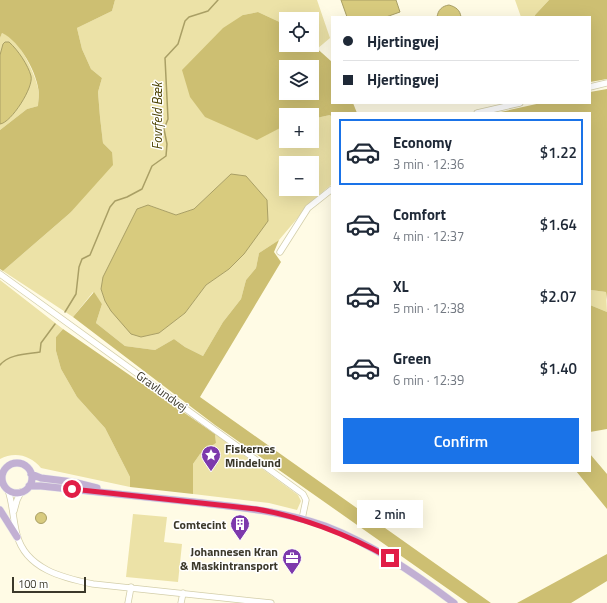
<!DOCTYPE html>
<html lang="en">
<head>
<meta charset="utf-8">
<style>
  body { margin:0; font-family:"Titillium Web",sans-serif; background:#f6f6f7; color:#1f2937; height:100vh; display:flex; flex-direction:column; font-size:15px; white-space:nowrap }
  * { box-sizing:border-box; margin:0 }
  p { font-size:13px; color:#747a83 }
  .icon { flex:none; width:22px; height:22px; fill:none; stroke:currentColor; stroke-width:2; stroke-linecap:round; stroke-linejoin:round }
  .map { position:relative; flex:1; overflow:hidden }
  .details { position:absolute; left:331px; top:112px; width:260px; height:360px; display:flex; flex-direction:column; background:#fff; border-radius:0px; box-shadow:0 4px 16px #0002 }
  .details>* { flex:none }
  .top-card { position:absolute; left:331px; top:16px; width:260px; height:88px; border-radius:0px; box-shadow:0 4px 16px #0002; display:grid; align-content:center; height:88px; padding:0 12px; background:#fff }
  .controls { position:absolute; left:279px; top:12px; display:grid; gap:8px }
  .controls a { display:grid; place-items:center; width:40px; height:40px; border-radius:0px; background:#fff; box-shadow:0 4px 16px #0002; font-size:20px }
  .scale { position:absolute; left:12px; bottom:10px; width:74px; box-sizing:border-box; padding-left:4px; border:2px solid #3b382a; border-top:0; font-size:11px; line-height:14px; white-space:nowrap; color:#3b382a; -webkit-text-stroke:3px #fff; paint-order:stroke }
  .end { position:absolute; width:18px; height:18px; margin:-9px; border:5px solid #e11d48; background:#fff; box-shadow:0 0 0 2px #fff }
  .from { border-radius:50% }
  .bubble { position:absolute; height:28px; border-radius:0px; background:#fff; box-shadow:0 4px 16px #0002; font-size:13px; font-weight:600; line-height:28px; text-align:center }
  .top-card b { display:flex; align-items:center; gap:14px; height:38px; font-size:15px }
  .top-card b+b { border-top:1px solid #e0e1e3 }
  .top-card i { width:10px; height:10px; background:#1f2937 }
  ul { padding:7px 0 0; list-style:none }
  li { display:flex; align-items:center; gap:12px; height:66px; margin:0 8px 6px; padding:0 4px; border:2px solid transparent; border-radius:0px }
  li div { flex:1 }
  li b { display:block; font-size:15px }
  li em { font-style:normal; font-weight:600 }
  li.selected { border-color:#1a73e8 }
  li>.icon { width:36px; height:36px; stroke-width:1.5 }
  .primary-button { display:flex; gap:8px; margin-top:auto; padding:8px 12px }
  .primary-button a { flex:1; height:46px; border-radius:0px; background:#1a73e8; color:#fff; font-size:16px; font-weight:600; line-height:46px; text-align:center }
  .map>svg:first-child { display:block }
  .green { fill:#ece2a7; fill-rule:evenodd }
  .forest { fill:#cdbf72; fill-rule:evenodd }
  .water { fill:#d8cb7e; stroke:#a99f65 }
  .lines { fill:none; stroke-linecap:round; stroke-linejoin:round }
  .stream { stroke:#a99f65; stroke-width:1.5 }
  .minor-casing { stroke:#d3ceaa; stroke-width:7 }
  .major-casing { stroke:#ebebea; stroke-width:8 }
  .minor { stroke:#fff; stroke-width:5.5 }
  .major { stroke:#c2b0d3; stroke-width:7 }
  .route { stroke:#e11d48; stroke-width:5 }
  .labels { text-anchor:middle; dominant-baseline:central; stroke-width:3; stroke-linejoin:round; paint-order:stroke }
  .street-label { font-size:12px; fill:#3b382a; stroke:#fff }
  .poi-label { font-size:12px; font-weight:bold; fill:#3b382a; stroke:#fff; text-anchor:end }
  .water-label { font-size:13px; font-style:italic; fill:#4d4303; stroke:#fff }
</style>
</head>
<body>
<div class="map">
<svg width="607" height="603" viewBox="0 0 607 603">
  <rect width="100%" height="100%" fill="#fffbe5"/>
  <path class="green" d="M115,0H317L330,38L317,49L312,44V19H286V25L258,12L243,15L257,139L286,125V141H312V119L330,115L332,118V184L312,201L279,240L259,253L256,268L246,280L241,299L223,322L203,356L185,347L174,339L155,350L125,346L96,323L102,304L93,292L73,317L3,271L70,213L112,152L103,143L100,117L98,92L102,78L91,69L82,49L77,28L112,11ZM286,163H312V189H286ZM231,174L229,269L206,285L185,313L159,333L141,337L105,301L101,289L103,278L149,205L176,215L194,209Z
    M515,0H549L535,15V17H521Z
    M2,33C5,34 8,35 10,37C22,46 38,79 39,94C39,98 38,102 38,106L27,109L0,130V38Z
    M0,280L63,329L56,337V351L61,369L77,397L105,428L130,477V487L41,468C31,455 14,451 0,459Z
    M591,290L606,292L607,312L590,305V292Z
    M215,434L298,495L301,501L297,510L269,503L193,494V464L200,454L216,443Z
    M133,514L167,517L164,542L182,544L178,582L126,577Z"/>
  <path class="forest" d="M0,0H115L112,11L77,28L82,49L91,69L102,78L98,92L100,117L103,143L112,152L113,165L70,213L3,271L0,269V130L27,109L38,106C38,102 39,98 39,94C38,74 20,41 2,33L0,38Z
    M549,0H607V79L590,82V17H535V15Z
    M258,12L286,25V45H312V44L332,62V103H353L357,113H332V118L330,115L312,119V115H286V125L257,140L205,117L190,97L182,70L223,28L243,15ZM286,67H312V93H286Z
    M607,89V300L606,292L591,290L590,292V113H496L541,103H590V92Z
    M279,240L274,252L281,262L200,397L491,603H468L215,425L73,317L94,292L102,304L96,323L125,346L155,350L174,339L185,347L203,356L223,322L241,299L246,280L256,268L259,253Z
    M590,305L607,312V429L590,432Z
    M63,329L215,434L216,443L200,454L193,464V494L130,487V477L105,428L77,397L61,369L56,351V337Z
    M590,454L607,474V509L576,471H590Z
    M607,554V581L571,603H517Z"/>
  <path class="water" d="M341,0H396L400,12L386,17H347Z
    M449,5C456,7 460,10 461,17H437C438,10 442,6 449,5Z
    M5,42H9C18,50 28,65 31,76C34,87 11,123 0,124V55L3,44Z
    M231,174L246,176L267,200L268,221L244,254L229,269L206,285L185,313L159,333L141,337L131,334L111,311L105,301L101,289L103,277L137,209L148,205L176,215L194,209Z
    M35.5 518a5.5 5.5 0 1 1 11 0a5.5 5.5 0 1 1-11 0Z"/>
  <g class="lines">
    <path class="stream" d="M65,312L76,294L79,267L82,259L90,255L110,207L115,201L127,197L142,189L152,166L166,156L167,144L164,129L168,119L165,58L178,44L185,21L189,17L208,11L218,0
      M0,365C9,354 27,354 40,352L41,343L55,324"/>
    <g class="minor-casing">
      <path id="minor" d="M590,87L607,83
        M477,113L520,103
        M280,252L308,208L332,189
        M0,274L303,494L306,500L302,519
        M8,490C13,505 13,520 17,535C26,569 63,578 93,584L271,603
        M14,511L17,500L21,492
        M128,603L131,587
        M181,603L183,593"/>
    </g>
    <g class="major-casing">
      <path id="major" d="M2 478a15 15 0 1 1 30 0a15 15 0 1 1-30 0Z
        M31,474L41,478L73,482L97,488
        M29,486H41C92,491 143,497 194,502C238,507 282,511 325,526C372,544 414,573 454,603
        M0,510L17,537"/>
    </g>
    <use href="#minor" class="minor"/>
    <use href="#major" class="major"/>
  </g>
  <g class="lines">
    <path class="route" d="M72,489L256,509C304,517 348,535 390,558"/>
  </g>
  <defs>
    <g id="sight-pin" transform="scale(1)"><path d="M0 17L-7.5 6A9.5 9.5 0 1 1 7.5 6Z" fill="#7d39ac" stroke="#fff"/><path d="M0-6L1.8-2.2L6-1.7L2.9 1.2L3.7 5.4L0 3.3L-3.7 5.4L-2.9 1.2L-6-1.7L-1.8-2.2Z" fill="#fff"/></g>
    <g id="building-pin" transform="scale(1)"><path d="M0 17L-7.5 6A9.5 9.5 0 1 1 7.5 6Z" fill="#7d39ac" stroke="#fff"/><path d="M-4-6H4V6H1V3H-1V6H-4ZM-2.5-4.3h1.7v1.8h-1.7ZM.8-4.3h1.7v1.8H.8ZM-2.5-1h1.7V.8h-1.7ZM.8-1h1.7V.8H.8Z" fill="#fff"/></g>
    <g id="office-pin" transform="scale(1)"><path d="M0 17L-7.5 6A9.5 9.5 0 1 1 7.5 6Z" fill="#7d39ac" stroke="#fff"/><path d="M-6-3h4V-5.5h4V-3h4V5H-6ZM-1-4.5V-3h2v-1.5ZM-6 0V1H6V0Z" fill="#fff"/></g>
  </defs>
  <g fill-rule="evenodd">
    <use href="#sight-pin" x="211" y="455"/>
    <use href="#building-pin" x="240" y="524"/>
    <use href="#office-pin" x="292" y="558"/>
  </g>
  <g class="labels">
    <g class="street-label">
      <text transform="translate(162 391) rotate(36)">Gravlundvej</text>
    </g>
    <g class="poi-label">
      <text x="225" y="448" text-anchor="start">Fiskernes<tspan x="225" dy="14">Mindelund</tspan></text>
      <text x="226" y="524">Comtecint</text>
      <text x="278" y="551">Johannesen Kran<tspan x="278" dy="14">&amp; Maskintransport</tspan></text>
    </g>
    <g class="water-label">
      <text transform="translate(157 116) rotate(-90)">Fovrfeld Bæk</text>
    </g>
  </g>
</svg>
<div class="controls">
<a><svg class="icon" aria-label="locate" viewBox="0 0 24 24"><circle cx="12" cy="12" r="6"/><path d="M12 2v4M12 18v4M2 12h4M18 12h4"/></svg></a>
<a><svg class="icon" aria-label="layers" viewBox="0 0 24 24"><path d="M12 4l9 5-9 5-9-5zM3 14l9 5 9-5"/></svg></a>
<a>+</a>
<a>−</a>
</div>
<div class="scale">100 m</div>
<i class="end from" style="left:72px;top:489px"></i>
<i class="end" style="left:390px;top:558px"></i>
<div class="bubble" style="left:357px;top:500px;width:66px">2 min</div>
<div class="top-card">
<b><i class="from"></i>Hjertingvej</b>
<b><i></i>Hjertingvej</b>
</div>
<section class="details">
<ul>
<li class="selected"><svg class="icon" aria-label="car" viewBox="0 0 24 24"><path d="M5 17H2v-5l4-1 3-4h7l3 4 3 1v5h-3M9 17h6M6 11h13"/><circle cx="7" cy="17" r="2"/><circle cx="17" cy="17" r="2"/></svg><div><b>Economy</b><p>3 min · 12:36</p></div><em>$1.22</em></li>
<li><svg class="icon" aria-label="car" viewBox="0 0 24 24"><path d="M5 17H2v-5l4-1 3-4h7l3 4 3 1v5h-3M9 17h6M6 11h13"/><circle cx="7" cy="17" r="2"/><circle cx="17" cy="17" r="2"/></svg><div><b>Comfort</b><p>4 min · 12:37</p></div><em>$1.64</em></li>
<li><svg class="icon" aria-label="car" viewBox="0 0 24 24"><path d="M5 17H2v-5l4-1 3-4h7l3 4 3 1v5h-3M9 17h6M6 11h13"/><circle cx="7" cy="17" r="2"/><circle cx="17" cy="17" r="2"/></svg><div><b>XL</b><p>5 min · 12:38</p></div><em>$2.07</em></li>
<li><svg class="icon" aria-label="car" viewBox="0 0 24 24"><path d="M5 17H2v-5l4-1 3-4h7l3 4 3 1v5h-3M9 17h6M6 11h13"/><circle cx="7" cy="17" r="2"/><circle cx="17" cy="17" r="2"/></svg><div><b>Green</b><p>6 min · 12:39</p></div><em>$1.40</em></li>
</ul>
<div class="primary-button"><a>Confirm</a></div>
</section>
</div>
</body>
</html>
